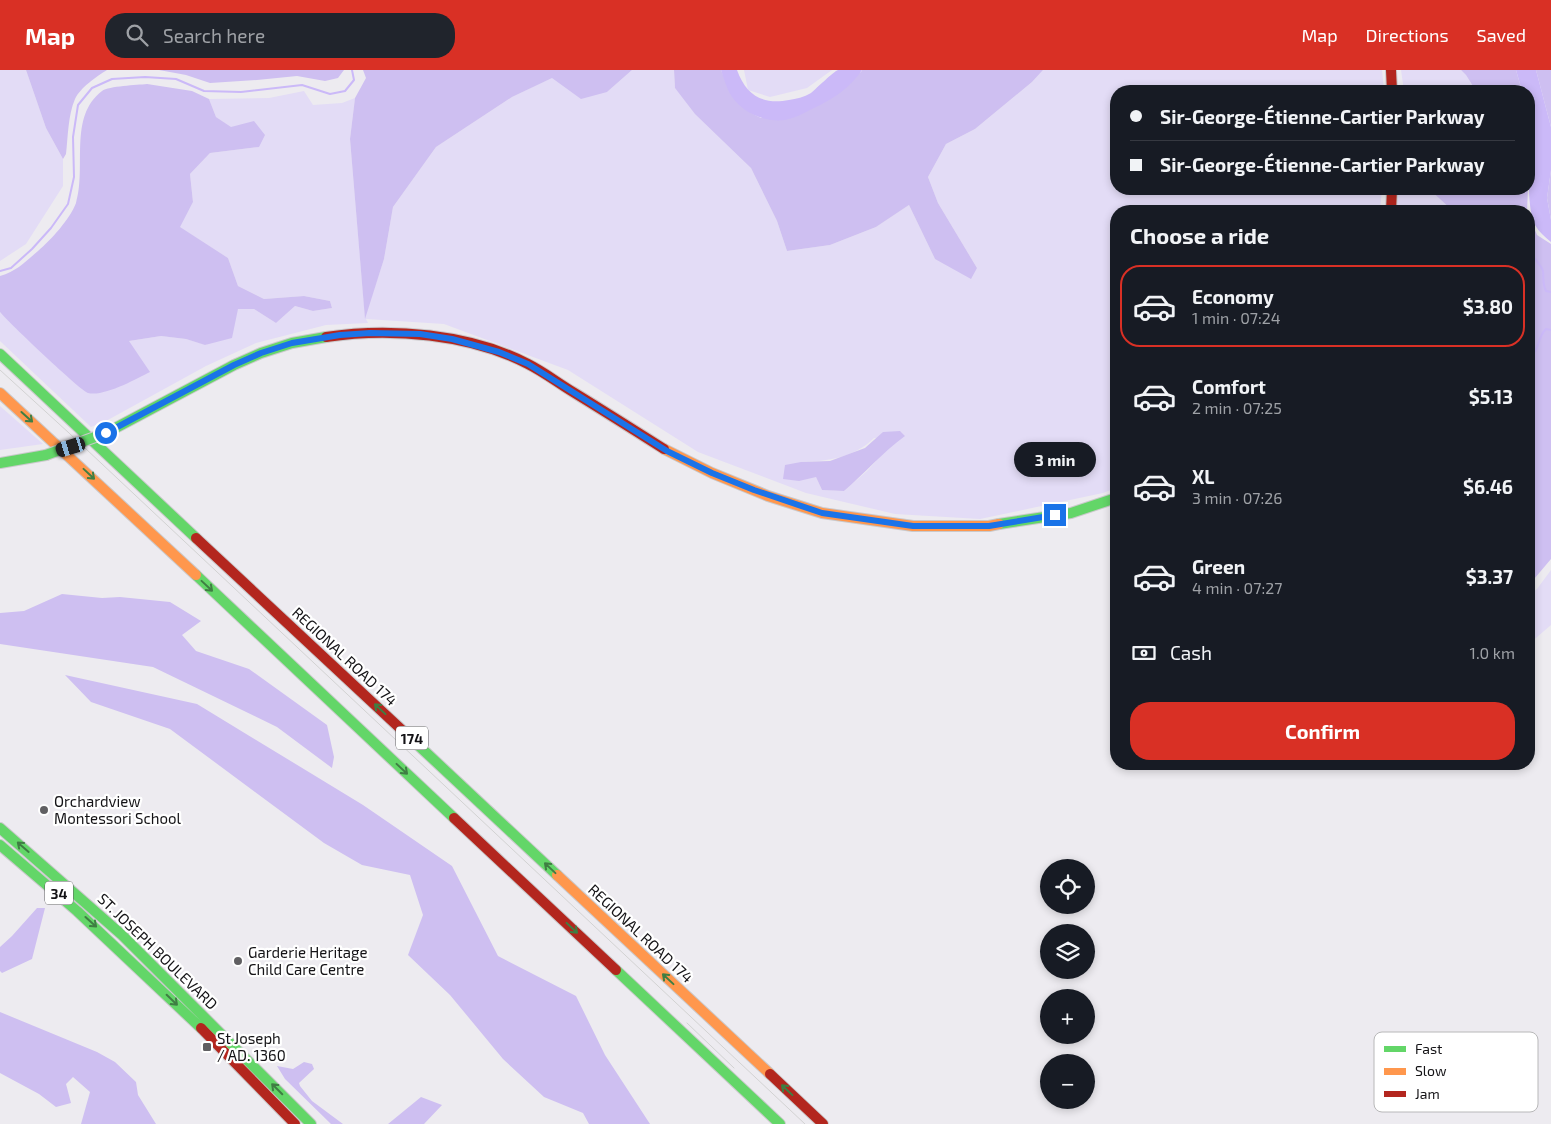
<!DOCTYPE html>
<html lang="en">
<head>
<meta charset="utf-8">
<style>
  body { margin:0; font-family:"Exo 2",sans-serif; background:#20242c; color:#f1f3f6; height:100vh; display:flex; flex-direction:column; font-size:19px; white-space:nowrap }
  * { box-sizing:border-box; margin:0 }
  p { font-size:16px; color:#9ea1a6 }
  .icon { flex:none; width:28px; height:28px; fill:none; stroke:currentColor; stroke-width:2; stroke-linecap:round; stroke-linejoin:round }
  .map { position:relative; flex:1; overflow:hidden }
  .side { position:absolute; left:1110px; top:135px; width:425px; height:565px; display:flex; flex-direction:column; background:#171b24; border-radius:20px; box-shadow:0 2px 8px #0003 }
  .side>* { flex:none }
  .guide { position:absolute; left:1110px; top:15px; width:425px; height:110px; border-radius:20px; box-shadow:0 2px 8px #0003; display:grid; align-content:center; height:110px; padding:0 20px; background:#171b24 }
  .buttons { position:absolute; left:1040px; top:789px; display:grid; gap:10px }
  .buttons a { display:grid; place-items:center; width:55px; height:55px; border-radius:50%; background:#171b24; box-shadow:0 2px 8px #0003; font-size:25px }
  .end { position:absolute; width:22px; height:22px; margin:-11px; border:6px solid #1a73e8; background:#fff; box-shadow:0 0 0 2px #fff }
  .from { border-radius:50% }
  .bubble { position:absolute; height:35px; border-radius:18px; background:#171b24; box-shadow:0 2px 8px #0003; font-size:16px; font-weight:700; line-height:35px; text-align:center }
  .car { position:absolute; width:15px; height:30px; margin:-15px -8px; border-radius:6px; box-shadow:0 0 4px 1px #0007; background:linear-gradient(#222 24%,#8ab4d8 0 40%,#222 0 76%,#8ab4d8 0 86%,#222 0) }
  .guide b { display:flex; align-items:center; gap:18px; height:48px; font-size:19px }
  .guide b+b { border-top:1px solid #363941 }
  .guide i { width:12px; height:12px; background:#f1f3f6 }
  ul { padding:0; list-style:none }
  li { display:flex; align-items:center; gap:15px; height:82px; margin:0 10px 8px; padding:0 10px; border:2px solid transparent; border-radius:20px }
  li div { flex:1 }
  li b { display:block; font-size:19px }
  li em { font-style:normal; font-weight:700 }
  li.on { border-color:#d93025 }
  li>.icon { width:45px; height:45px; stroke-width:1.5 }
  h2 { padding:0 20px; font-size:22px; line-height:60px }
  .pay { display:flex; align-items:center; gap:12px; height:55px; padding:0 20px; font-size:19px }
  .pay p { margin-inline-start:auto }
  .action { display:flex; gap:10px; margin-top:auto; padding:10px 20px }
  .action a { flex:1; height:58px; border-radius:20px; background:#d93025; color:#fff; font-size:20px; font-weight:700; line-height:58px; text-align:center }
  header { display:flex; align-items:center; gap:30px; box-sizing:border-box; height:70px; padding:0 25px; background:#d93025; color:#fff }
  header strong { font-size:24px }
  nav { display:flex; gap:28px; margin-inline-start:auto; font-size:18px }
  .search { width:350px; height:45px; background:#20242c; display:flex; align-items:center; gap:12px; box-sizing:border-box; padding:0 18px; border-radius:20px; color:#9ea1a6; font-size:19px }
  .map>svg:first-child { display:block }
  .green { fill:#e3dcf6; fill-rule:evenodd }
  .forest { fill:#cebff1 }
  .water { fill:#cbb9f8 }
  .lines { fill:none; stroke-linecap:round; stroke-linejoin:round }
  .stream { stroke:#cbb9f8; stroke-width:2 }
  .fast-casing { stroke:#cac9cb; stroke-width:12 }
  .slow-casing { stroke:#cac9cb; stroke-width:12 }
  .jam-casing { stroke:#cac9cb; stroke-width:12 }
  .fast { stroke:#63d668; stroke-width:10 }
  .slow { stroke:#ff974d; stroke-width:10 }
  .jam { stroke:#b3261e; stroke-width:10 }
  .tram { stroke:#d2d2d2; stroke-width:1 }
  .fast-bridge-casing { stroke:#cac9cb; stroke-width:12; stroke-linecap:butt }
  .fast-bridge { stroke:#63d668; stroke-width:10 }
  .oneway { stroke:#3f7e43 }
  .route { stroke:#1a73e8; stroke-width:6 }
  .poi-dot { fill:#605f62; stroke:#fff; stroke-width:2 }
  .labels { text-anchor:middle; dominant-baseline:central; stroke-width:4.5; stroke-linejoin:round; paint-order:stroke }
  .shield { fill:#fff; stroke:#5a5a5c; stroke-width:1 }
  .shield-label { font-size:14px; font-weight:bold; fill:#141316 }
  .street-label { font-size:15px; fill:#141316; stroke:#fff }
  .poi-label { font-size:15px; fill:#141316; stroke:#fff; text-anchor:start }
  .key { fill:#fff; stroke:#b8b8b9; stroke-width:1 }
  .key-label { font-size:14px; fill:#141316 }
</style>
</head>
<body>
<header>
<strong>Map</strong>
<div class="search"><svg class="icon" aria-label="search" viewBox="0 0 24 24"><circle cx="10" cy="10" r="6"/><path d="M15 15l6 6"/></svg>Search here</div>
<nav><a>Map</a><a>Directions</a><a>Saved</a></nav>
</header>
<div class="map">
<svg width="1551" height="1054" viewBox="0 0 1551 1054">
  <rect width="100%" height="100%" fill="#edebf0"/>
  <path class="green" d="M0,0H26L46,58L63,89V116L26,174L0,191Z
    M632,0H674L675,18L751,98L777,151L787,181L830,175L876,157L909,135L935,189L977,198L938,133L928,107L946,74L975,59L1032,12L1043,0H1382L1384,21H1116V119H1382L1380,141H1116V418L1103,423L980,449L895,444L806,423L698,382L568,300L444,254L366,249L368,253L326,255L256,273L206,296L106,351L91,357L0,271V242L32,272L129,271L161,266L186,269L206,275L238,239H254L276,253L295,236L313,241L332,238L330,231L304,226L264,229L238,216L228,188L179,157L193,132L190,104L210,83L258,77L216,47L209,29L269,28L304,21L313,35L342,33L355,28L350,69L365,247L384,189L393,137L436,77L512,27L553,7L607,22ZM904,366L887,379L867,401L844,421L822,420L816,407L801,392C828,391 854,388 874,368Z
    M744,0H832L807,18L770,27L748,20Z
    M1401,0H1461L1466,5L1476,21H1404Z
    M1398,119H1429L1453,141H1397Z
    M0,336L43,374L0,380Z
    M1551,500V555L1529,574V525L1537,519Z"/>
  <path class="forest" d="M26,0H107C97,6 80,18 75,29C68,45 68,67 66,84L63,89L46,58Z
    M159,0H344L338,8L325,11L297,6L257,10L210,13L186,5Z
    M363,0H632L607,22L581,29L552,8L512,27L436,77L393,137L384,189L365,249L350,69L355,28L366,8Z
    M674,0H721C731,25 736,36 761,48L861,2L862,0H1043L1032,12L975,59L946,74L928,107L938,133L977,198L971,209L935,189L909,135L876,157L830,175L787,181L777,151L751,98L695,44L675,18Z
    M1461,0H1516L1522,21H1476L1466,5Z
    M1536,0H1551V150L1547,128L1551,100V57Z
    M147,14L192,21L209,29L216,47L231,57L254,51L265,65L259,77L210,83L190,104L193,132L180,157L228,188L238,216L264,229L304,226L330,231L332,238L313,241L295,236L276,253L254,239H238L232,268L205,275L186,269L161,266L129,271L150,302C136,309 104,327 88,323C81,321 8,252 0,242V206C17,201 25,192 38,181C51,170 70,149 76,133C87,97 68,47 102,21C109,16 137,15 147,14Z
    M1429,119H1528L1527,141H1453Z
    M1529,146L1537,165L1551,174V489L1529,515Z
    M900,361L905,366C883,382 865,403 844,421L822,420L816,407L799,411L783,409L785,395L801,392L830,391L865,378L883,362Z
    M62,524L102,528L120,527L170,532L201,551L182,565L196,581L249,599L327,655L334,687L332,698L277,657L153,597L0,574V543L24,541Z
    M65,605L197,634L363,735L452,796L498,886L576,926L605,985L650,1054H589L583,1043L544,1027L503,989L450,925L408,885L423,845L410,805L362,795L324,773L170,659L91,632Z
    M37,838H45L32,889L2,903L0,901V877L12,866Z
    M0,942L97,982L115,992L136,1012L138,1025L156,1054H81L90,1022L73,1007L66,1014L71,1033L56,1037L39,1024L0,1003Z
    M304,992L312,994L314,999L299,1013L300,1016L312,1031L343,1054H331L285,1009L277,996L293,999Z
    M421,1027L442,1035L424,1054H388Z"/>
  <path class="water" d="M721,0H737C746,25 762,35 789,30C796,29 804,27 811,23C817,18 833,2 838,0C844,0 855,0 862,0C851,17 832,30 814,38C804,43 795,48 785,50C763,53 739,41 729,22C726,15 723,7 721,0Z
    M1516,0H1536L1551,57V100L1547,128L1551,150V172C1545,167 1539,162 1535,155C1525,134 1530,86 1531,62L1529,51V21H1522Z"/>
  <g class="lines">
    <path class="stream" d="M1529,164L1534,171L1533,174L1529,177
      M1529,181C1532,186 1542,196 1543,201C1544,208 1542,213 1546,221L1551,222
      M0,201L11,198L32,179L51,158L68,134L74,107L73,67L78,35L92,18L112,9L145,7L176,9L204,21L241,22L302,15L330,24L345,21L354,10L352,0
      M1529,288C1540,281 1537,267 1546,259L1551,260"/>
    <g class="fast-casing">
      <path id="fast" d="M0,284L196,468
        M106,363L234,295L261,283L292,273L326,267
        M0,393L46,385
        M999,454L1071,443L1116,428
        M196,505L454,748
        M418,675L557,805
        M0,758L122,865L311,1054
        M0,775L77,841L201,958
        M616,900L780,1054"/>
    </g>
    <g class="slow-casing">
      <path id="slow" d="M0,323L196,505
        M664,379L712,403L768,426L822,443L913,456H989L999,454
        M557,805L770,1004"/>
    </g>
    <g class="jam-casing">
      <path id="jam" d="M1391,0L1392,21
        M1391,141L1392,119
        M326,267C390,257 471,264 528,294C544,302 558,313 573,322C604,341 634,360 664,379
        M196,468L418,675
        M454,748L616,900
        M201,958L295,1054
        M770,1004L823,1054"/>
    </g>
    <use href="#fast" class="fast"/>
    <use href="#slow" class="slow"/>
    <use href="#jam" class="jam"/>
    <path class="tram" d="M0,300L69,363L805,1054
      M687,953L734,998"/>
    <g class="fast-bridge-casing">
      <path id="fast-bridge" d="M46,385L106,363"/>
    </g>
    <use href="#fast-bridge" class="fast-bridge"/>
  </g>
  <defs><path id="oneway-shaft" d="M-6 0H5M1.5-3L5.5 0L1.5 3" fill="none" stroke-width="1.6" stroke-linecap="round" stroke-linejoin="round" transform="scale(1.25)"/></defs>
  <g class="oneway">
    <use href="#oneway-shaft" transform="translate(27 347) rotate(42)"/>
    <use href="#oneway-shaft" transform="translate(89 404) rotate(43)"/>
    <use href="#oneway-shaft" transform="translate(207 516) rotate(43)"/>
    <use href="#oneway-shaft" transform="translate(380 639) rotate(-137)"/>
    <use href="#oneway-shaft" transform="translate(402 699) rotate(43)"/>
    <use href="#oneway-shaft" transform="translate(23 777) rotate(-139)"/>
    <use href="#oneway-shaft" transform="translate(550 798) rotate(-137)"/>
    <use href="#oneway-shaft" transform="translate(91 852) rotate(42)"/>
    <use href="#oneway-shaft" transform="translate(572 858) rotate(43)"/>
    <use href="#oneway-shaft" transform="translate(668 909) rotate(-137)"/>
    <use href="#oneway-shaft" transform="translate(172 930) rotate(44)"/>
    <use href="#oneway-shaft" transform="translate(277 1019) rotate(-135)"/>
    <use href="#oneway-shaft" transform="translate(787 1020) rotate(-137)"/>
  </g>
  <g class="lines">
    <path class="route" d="M106,363L234,295L261,283L292,273L340,265L370,263L420,264L452,269L499,282L528,294L667,381L712,403L754,420L822,443L913,456H989L1055,445"/>
  </g>
  <g class="poi-dot">
    <circle cx="44" cy="740" r="5"/>
    <circle cx="238" cy="891" r="5"/>
    <rect x="202" y="972" width="10" height="10" rx="2.5"/>
  </g>
  <g class="labels">
    <g class="shield">
      <rect x="396" y="656.5" width="32" height="23" rx="4"/>
      <rect x="45" y="811.5" width="28" height="23" rx="4"/>
    </g>
    <g class="shield-label">
      <text x="412" y="668">174</text>
      <text x="59" y="823">34</text>
    </g>
    <g class="street-label">
      <text transform="translate(345 586) rotate(43)">REGIONAL ROAD 174</text>
      <text transform="translate(641 863) rotate(43)">REGIONAL ROAD 174</text>
      <text transform="translate(158 881) rotate(44)">ST. JOSEPH BOULEVARD</text>
    </g>
    <g class="poi-label">
      <text x="54" y="731">Orchardview<tspan x="54" dy="17">Montessori School</tspan></text>
      <text x="248" y="882">Garderie Heritage<tspan x="248" dy="17">Child Care Centre</tspan></text>
      <text x="217" y="968">St Joseph<tspan x="217" dy="17">/ AD. 1360</tspan></text>
    </g>
  </g>
  <rect x="1374" y="962" width="164" height="80" rx="8" class="key"/>
  <rect x="1384" y="976" width="22" height="6" fill="#63d668"/>
  <rect x="1384" y="998" width="22" height="7" fill="#ff974d"/>
  <rect x="1384" y="1021" width="22" height="6" fill="#b3261e"/>
  <g class="key-label">
    <text x="1415" y="984">Fast</text>
    <text x="1415" y="1006">Slow</text>
    <text x="1415" y="1029">Jam</text>
  </g>
</svg>
<div class="buttons">
<a><svg class="icon" aria-label="locate" viewBox="0 0 24 24"><circle cx="12" cy="12" r="6"/><path d="M12 2v4M12 18v4M2 12h4M18 12h4"/></svg></a>
<a><svg class="icon" aria-label="layers" viewBox="0 0 24 24"><path d="M12 4l9 5-9 5-9-5zM3 14l9 5 9-5"/></svg></a>
<a>+</a>
<a>−</a>
</div>
<i class="end from" style="left:106px;top:363px"></i>
<i class="end" style="left:1055px;top:445px"></i>
<div class="bubble" style="left:1014px;top:372px;width:82px">3 min</div>
<i class="car" style="left:71px;top:377px;rotate:253deg"></i>
<div class="guide">
<b><i class="from"></i>Sir-George-Étienne-Cartier Parkway</b>
<b><i></i>Sir-George-Étienne-Cartier Parkway</b>
</div>
<section class="side">
<h2>Choose a ride</h2>
<ul>
<li class="on"><svg class="icon" aria-label="car" viewBox="0 0 24 24"><path d="M5 17H2v-5l4-1 3-4h7l3 4 3 1v5h-3M9 17h6M6 11h13"/><circle cx="7" cy="17" r="2"/><circle cx="17" cy="17" r="2"/></svg><div><b>Economy</b><p>1 min · 07:24</p></div><em>$3.80</em></li>
<li><svg class="icon" aria-label="car" viewBox="0 0 24 24"><path d="M5 17H2v-5l4-1 3-4h7l3 4 3 1v5h-3M9 17h6M6 11h13"/><circle cx="7" cy="17" r="2"/><circle cx="17" cy="17" r="2"/></svg><div><b>Comfort</b><p>2 min · 07:25</p></div><em>$5.13</em></li>
<li><svg class="icon" aria-label="car" viewBox="0 0 24 24"><path d="M5 17H2v-5l4-1 3-4h7l3 4 3 1v5h-3M9 17h6M6 11h13"/><circle cx="7" cy="17" r="2"/><circle cx="17" cy="17" r="2"/></svg><div><b>XL</b><p>3 min · 07:26</p></div><em>$6.46</em></li>
<li><svg class="icon" aria-label="car" viewBox="0 0 24 24"><path d="M5 17H2v-5l4-1 3-4h7l3 4 3 1v5h-3M9 17h6M6 11h13"/><circle cx="7" cy="17" r="2"/><circle cx="17" cy="17" r="2"/></svg><div><b>Green</b><p>4 min · 07:27</p></div><em>$3.37</em></li>
</ul>
<div class="pay"><svg class="icon" aria-label="cash" viewBox="0 0 24 24"><path d="M3 7h18v10H3z"/><circle cx="12" cy="12" r="2"/></svg>Cash<p>1.0 km</p></div>
<div class="action"><a>Confirm</a></div>
</section>
</div>
</body>
</html>
